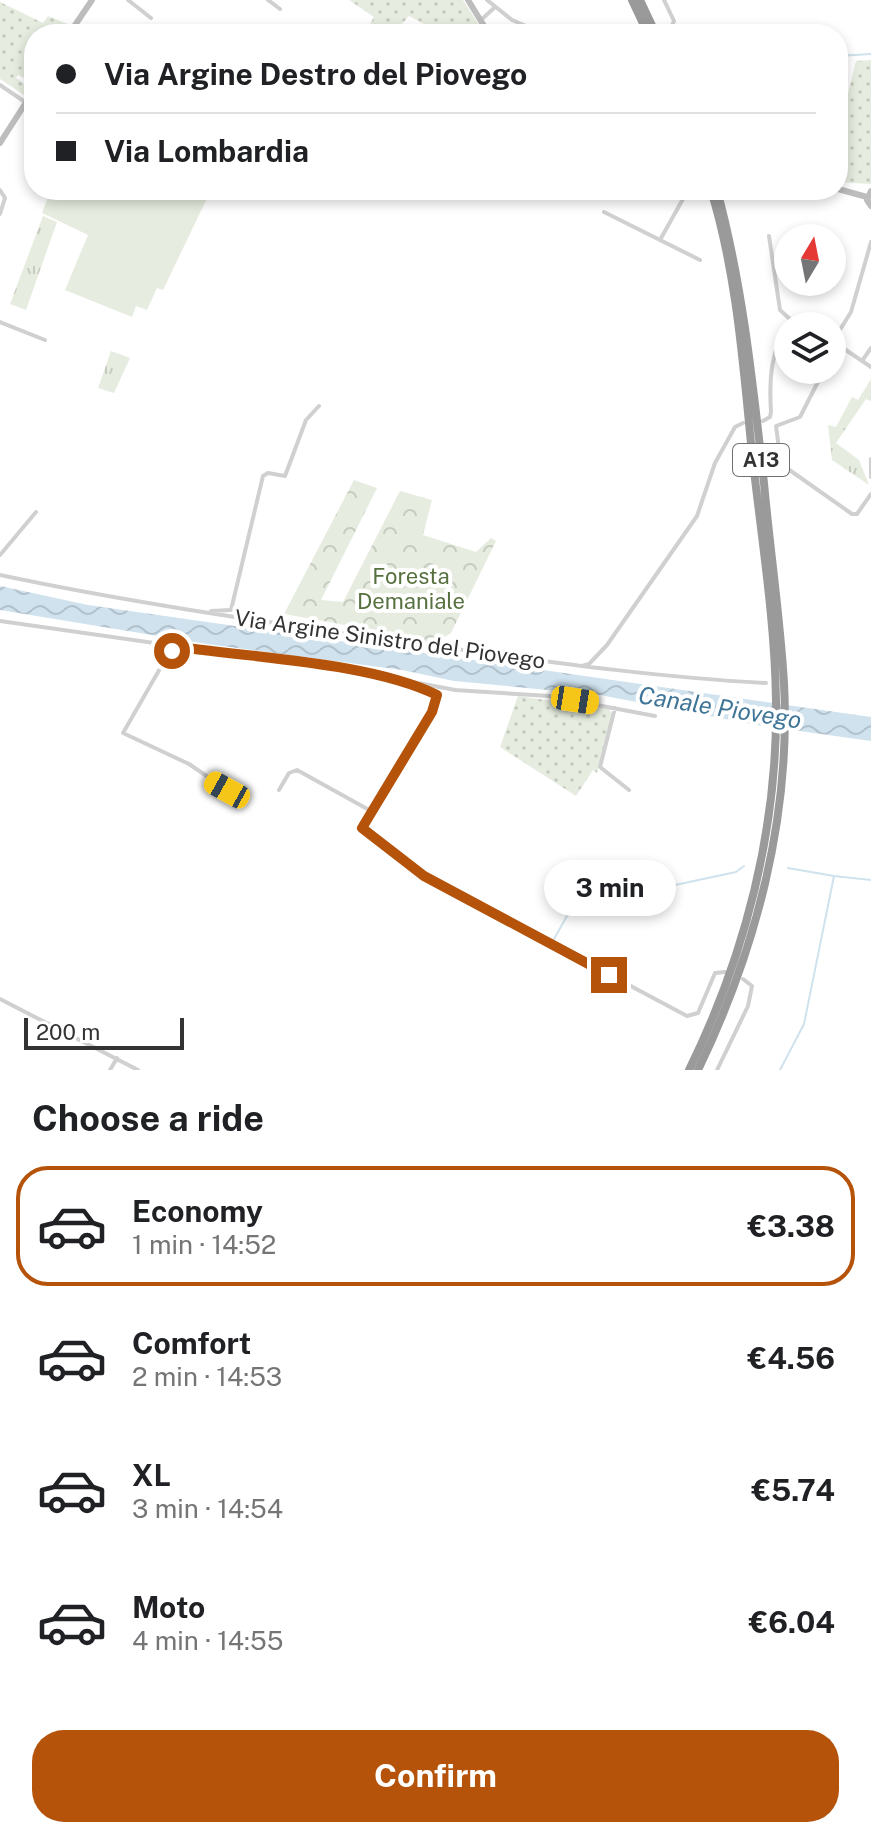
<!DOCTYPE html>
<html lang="en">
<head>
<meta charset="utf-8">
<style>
  body { margin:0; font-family:"Public Sans",sans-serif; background:#f2f2f2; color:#202124; height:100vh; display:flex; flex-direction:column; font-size:30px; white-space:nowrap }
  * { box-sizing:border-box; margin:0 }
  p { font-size:26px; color:#757577 }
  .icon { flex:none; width:44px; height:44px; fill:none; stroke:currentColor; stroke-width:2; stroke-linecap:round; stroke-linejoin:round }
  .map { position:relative; height:1070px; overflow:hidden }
  .details { display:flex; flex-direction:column; background:#fff; flex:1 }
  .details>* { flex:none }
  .top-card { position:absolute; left:24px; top:24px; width:824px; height:176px; border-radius:32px; box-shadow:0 4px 12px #0003; display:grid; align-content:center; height:176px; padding:0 32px; background:#fff }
  .needle { width:52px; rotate:10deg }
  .tools { position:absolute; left:774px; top:224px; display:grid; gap:16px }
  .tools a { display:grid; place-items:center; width:72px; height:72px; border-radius:50%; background:#fff; box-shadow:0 4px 12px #0003; font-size:40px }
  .scale { position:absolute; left:24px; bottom:20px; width:160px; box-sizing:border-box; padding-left:8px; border:4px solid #333; border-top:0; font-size:22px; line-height:28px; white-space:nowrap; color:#333; -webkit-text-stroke:6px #fff; paint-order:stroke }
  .end { position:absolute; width:36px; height:36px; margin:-18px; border:10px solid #b45309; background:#fff; box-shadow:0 0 0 4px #fff }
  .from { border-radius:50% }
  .bubble { position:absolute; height:56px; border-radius:28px; background:#fff; box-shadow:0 4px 12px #0003; font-size:26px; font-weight:700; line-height:56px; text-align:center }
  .car { position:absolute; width:24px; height:48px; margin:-24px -12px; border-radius:10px; box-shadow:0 0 6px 2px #0007; background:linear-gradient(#f5c518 24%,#345 0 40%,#f5c518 0 76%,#345 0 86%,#f5c518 0) }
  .top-card b { display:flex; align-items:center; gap:28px; height:76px; font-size:30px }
  .top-card b+b { border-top:2px solid #e0e0e0 }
  .top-card i { width:20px; height:20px; background:#202124 }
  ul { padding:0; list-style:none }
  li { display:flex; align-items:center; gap:24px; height:120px; margin:0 16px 12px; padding:0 16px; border:4px solid transparent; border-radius:32px }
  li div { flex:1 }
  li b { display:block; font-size:30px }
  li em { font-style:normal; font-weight:700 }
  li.current { border-color:#b45309 }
  li>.icon { width:72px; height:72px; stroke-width:1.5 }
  h2 { padding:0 32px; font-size:36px; line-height:96px }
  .button { display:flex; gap:16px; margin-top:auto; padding:16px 32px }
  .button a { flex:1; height:92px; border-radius:32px; background:#b45309; color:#fff; font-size:32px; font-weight:700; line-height:92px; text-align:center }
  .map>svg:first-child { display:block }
  .grass { fill:url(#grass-dots) }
  .forest { fill:url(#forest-crowns) }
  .park { fill:url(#park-tufts) }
  .pitch { fill:#e6ecdf }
  .water { fill:url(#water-waves) }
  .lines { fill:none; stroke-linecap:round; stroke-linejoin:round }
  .stream { stroke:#cfe2ee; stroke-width:2 }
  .street { stroke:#d0d0d0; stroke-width:4 }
  .secondary { stroke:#bdbdbd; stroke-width:6 }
  .highway { stroke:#9a9a9a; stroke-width:8 }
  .route { stroke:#b45309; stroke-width:10 }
  .labels { text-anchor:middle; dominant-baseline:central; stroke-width:8; stroke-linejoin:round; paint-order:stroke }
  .shield { fill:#fff; stroke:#707070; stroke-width:2 }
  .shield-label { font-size:20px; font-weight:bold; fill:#333 }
  .park-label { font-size:22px; fill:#56703f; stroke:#fff }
  .street-label { font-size:22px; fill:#333; stroke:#fff }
  .water-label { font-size:24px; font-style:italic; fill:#3f7597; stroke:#fff }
</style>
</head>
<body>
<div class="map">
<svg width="871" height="1070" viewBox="0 0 871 1070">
  <defs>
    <pattern id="grass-dots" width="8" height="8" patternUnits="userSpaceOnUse" patternTransform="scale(2)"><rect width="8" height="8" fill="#e6ecdf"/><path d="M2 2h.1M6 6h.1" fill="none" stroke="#c6cbc0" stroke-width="1.8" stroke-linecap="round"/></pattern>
    <pattern id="forest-crowns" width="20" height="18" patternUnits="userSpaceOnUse" patternTransform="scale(2)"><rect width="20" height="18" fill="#e6ecdf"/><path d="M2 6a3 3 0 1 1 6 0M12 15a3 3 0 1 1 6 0" fill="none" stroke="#c6cbc0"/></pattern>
    <pattern id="park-tufts" width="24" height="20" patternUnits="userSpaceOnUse" patternTransform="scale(2)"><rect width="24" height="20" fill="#e6ecdf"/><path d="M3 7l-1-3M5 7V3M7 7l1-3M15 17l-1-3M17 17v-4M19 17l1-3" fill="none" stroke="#c6cbc0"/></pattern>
    <pattern id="water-waves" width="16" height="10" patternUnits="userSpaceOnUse" patternTransform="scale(2)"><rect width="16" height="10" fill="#cfe2ee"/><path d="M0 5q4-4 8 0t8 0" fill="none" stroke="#b2c2cd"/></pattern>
  </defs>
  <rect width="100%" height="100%" fill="#fff"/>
  <path class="grass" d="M349,0H463L480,26C452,47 435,28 409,16L393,34L369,26L374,17Z
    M0,2L43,23L48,16L70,25L64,34H34V83L18,75L16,78L31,88L24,95L0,79Z
    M871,60V184L838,182V134L856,61Z
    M518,696L609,709L612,714L597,773L593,770L576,796L500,747Z"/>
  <path class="forest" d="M354,480L377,488L321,600L343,602L400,491L432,500L423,535L476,552L491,538L496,541L451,633L443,638V647L362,636V628L284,614Z"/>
  <path class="park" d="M43,216L57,222L26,310L10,304Z
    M111,351L130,358L114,393L98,388Z
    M871,379V401L866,399L836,443L859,460L869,485L832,460L828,425L836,427L852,397L858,400Z"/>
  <path class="pitch" d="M51,190H211L163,290L157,288L147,310L136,306L132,317L65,290L88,235L42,213Z"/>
  <path class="water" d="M0,586L88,605L871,717V741L756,725L600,695L454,681L402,670L207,644L0,610Z"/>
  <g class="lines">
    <path class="stream" d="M838,56L871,54
      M788,868L834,876
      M554,939L572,907L736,872L744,866
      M780,1070L804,1024L834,876L871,880"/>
    <path class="street" d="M128,0L151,18
      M268,0L280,9
      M487,0L512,20L545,34
      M664,0L674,21L668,34
      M481,20L494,8
      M0,85L25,102
      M0,190L5,198L0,214
      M448,193L449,190
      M604,212L700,260
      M769,236L780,310L792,321L807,326
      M660,240L688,190
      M0,322L45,340
      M833,341L851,312L871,242
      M834,342L871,367
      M832,355L837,344
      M862,361L871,348
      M824,370L800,417L776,426L781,464L852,514H857L871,494
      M763,421L770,417L771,412C769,381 770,347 792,321
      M871,459V477
      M0,555L36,512
      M0,575C136,604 274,623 412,643C530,659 647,677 766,683
      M211,611L231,610L263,476L268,473L285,476L306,420L319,406
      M0,621L371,674L455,690L549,696L655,716
      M173,646L123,733L189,764L227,790
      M582,666L589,664L607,645L697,516L715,463L735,427L743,423
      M411,682L437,695V701L362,828L428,878L687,1016L698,1013L715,973L725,972
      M615,708L600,767L629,790
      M279,790L289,773L297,770L371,811
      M0,999L138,1070
      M110,1070L117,1058
      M717,1070L748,1006L752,986L743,979"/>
    <path class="secondary" d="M468,0L489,34
      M69,34L92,0
      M0,143L34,90
      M838,189L867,197
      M871,191L867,200L871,206"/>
    <path class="highway" d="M632,0L648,34
      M640,0L656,34
      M689,1070C745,956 778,829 776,701C775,619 761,535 752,453C743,365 737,275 711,190
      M698,1070C756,950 791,817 784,683C780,616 770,550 764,483C753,385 743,286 717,190"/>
  </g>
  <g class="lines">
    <path class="route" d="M172,651L173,646C252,658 370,662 437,695L432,712L362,828L424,876L609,975"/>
  </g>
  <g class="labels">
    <rect class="shield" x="733" y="444" width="56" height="32" rx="6"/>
    <g class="shield-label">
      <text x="761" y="460">A13</text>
    </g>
    <g class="park-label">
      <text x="411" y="576">Foresta<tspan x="411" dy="25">Demaniale</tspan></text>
    </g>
    <g class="street-label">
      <text transform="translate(390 639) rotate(8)">Via Argine Sinistro del Piovego</text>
    </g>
    <g class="water-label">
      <text transform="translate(720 707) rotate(9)">Canale Piovego</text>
    </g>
  </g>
</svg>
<div class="tools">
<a><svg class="needle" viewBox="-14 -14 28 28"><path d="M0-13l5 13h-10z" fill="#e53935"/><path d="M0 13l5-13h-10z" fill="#757577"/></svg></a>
<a><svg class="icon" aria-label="layers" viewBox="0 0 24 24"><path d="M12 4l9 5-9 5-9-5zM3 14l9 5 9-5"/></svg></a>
</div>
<div class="scale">200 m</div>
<i class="end from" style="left:172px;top:651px"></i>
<i class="end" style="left:609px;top:975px"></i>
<div class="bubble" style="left:544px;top:860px;width:132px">3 min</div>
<i class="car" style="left:575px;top:700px;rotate:99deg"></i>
<i class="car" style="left:227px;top:790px;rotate:299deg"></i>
<div class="top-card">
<b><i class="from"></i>Via Argine Destro del Piovego</b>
<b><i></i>Via Lombardia</b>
</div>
</div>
<section class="details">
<h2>Choose a ride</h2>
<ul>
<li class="current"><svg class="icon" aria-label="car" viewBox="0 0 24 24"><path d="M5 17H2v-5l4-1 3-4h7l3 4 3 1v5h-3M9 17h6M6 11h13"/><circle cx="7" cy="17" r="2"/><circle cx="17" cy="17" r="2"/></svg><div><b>Economy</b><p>1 min · 14:52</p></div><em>€3.38</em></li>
<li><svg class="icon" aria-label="car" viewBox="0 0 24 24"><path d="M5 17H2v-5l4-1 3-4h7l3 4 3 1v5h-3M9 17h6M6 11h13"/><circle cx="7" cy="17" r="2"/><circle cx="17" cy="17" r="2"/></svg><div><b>Comfort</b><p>2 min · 14:53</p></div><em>€4.56</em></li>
<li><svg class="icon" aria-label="car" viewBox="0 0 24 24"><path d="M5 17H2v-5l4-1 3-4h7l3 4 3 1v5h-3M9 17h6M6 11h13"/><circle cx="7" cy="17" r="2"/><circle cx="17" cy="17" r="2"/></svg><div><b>XL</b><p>3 min · 14:54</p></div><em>€5.74</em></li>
<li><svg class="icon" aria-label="car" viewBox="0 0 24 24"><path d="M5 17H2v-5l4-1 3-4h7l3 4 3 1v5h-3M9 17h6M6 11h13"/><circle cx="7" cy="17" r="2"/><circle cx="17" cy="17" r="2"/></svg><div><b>Moto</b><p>4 min · 14:55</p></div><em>€6.04</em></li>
</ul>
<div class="button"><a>Confirm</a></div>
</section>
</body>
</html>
